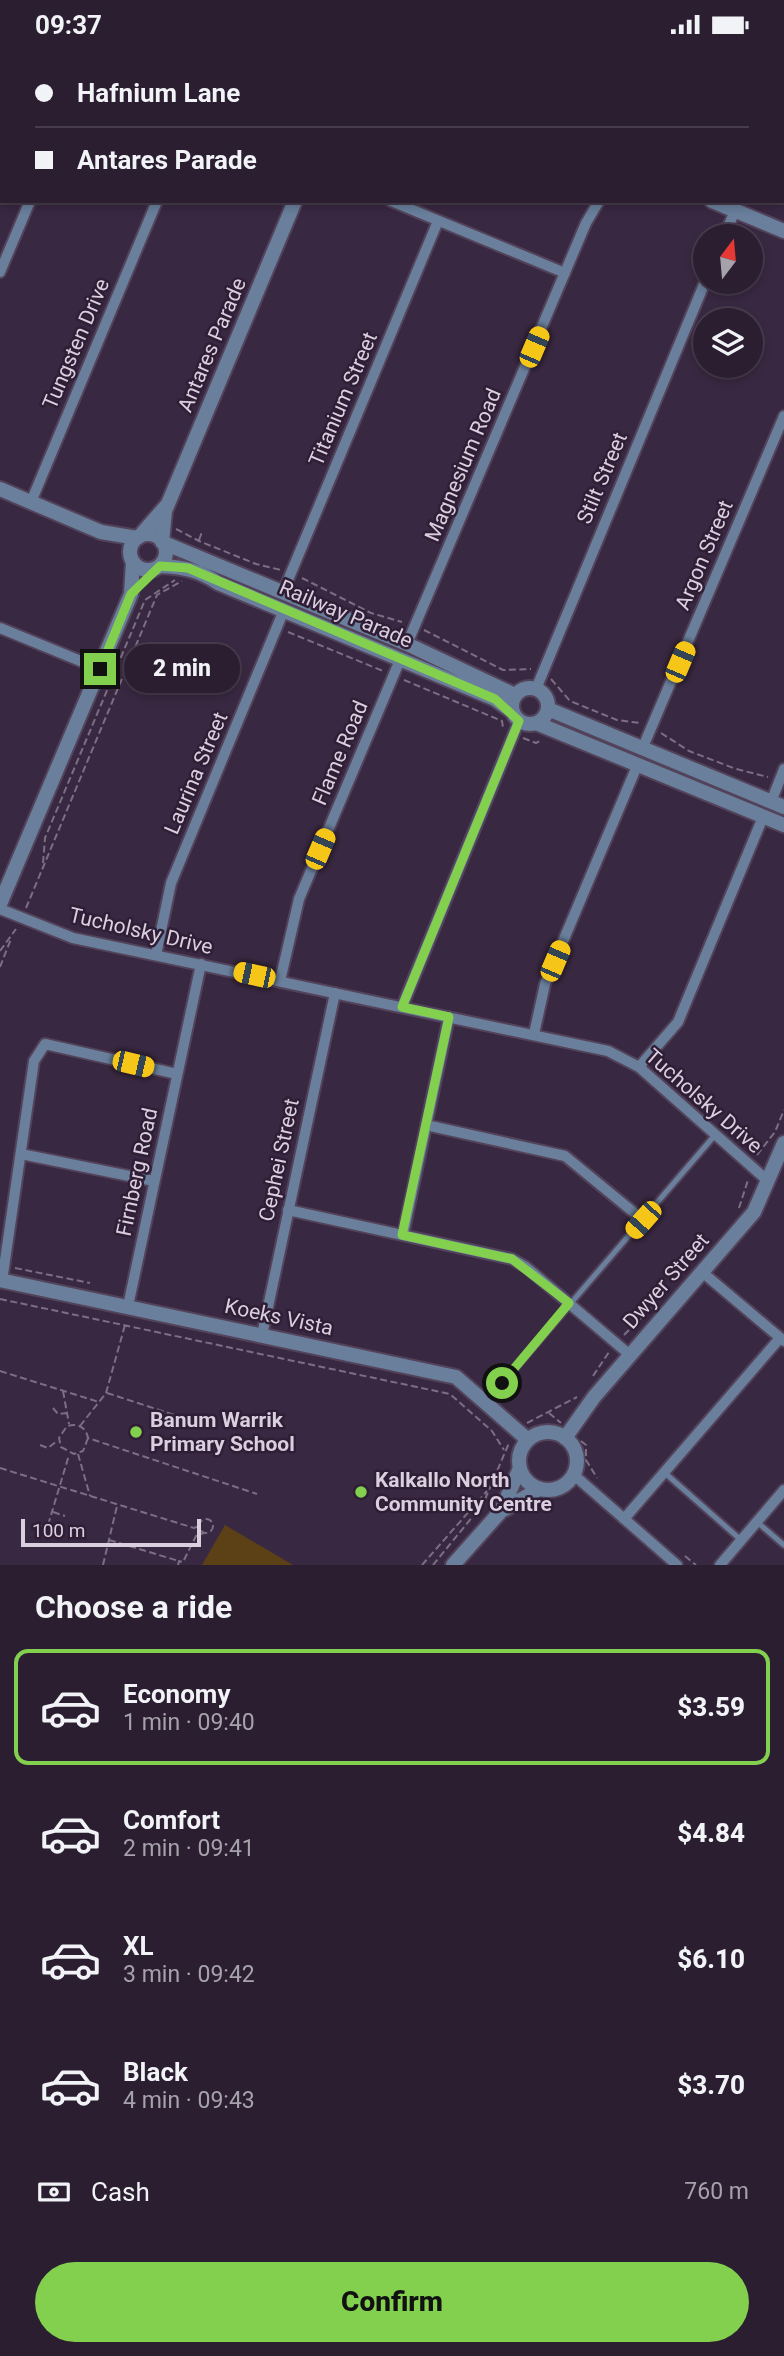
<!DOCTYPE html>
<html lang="en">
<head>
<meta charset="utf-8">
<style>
  body { margin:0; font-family:Roboto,sans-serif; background:#332739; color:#f1f3f6; height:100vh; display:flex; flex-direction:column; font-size:26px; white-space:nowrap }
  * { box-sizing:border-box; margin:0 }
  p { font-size:23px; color:#a6a2ab }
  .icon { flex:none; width:38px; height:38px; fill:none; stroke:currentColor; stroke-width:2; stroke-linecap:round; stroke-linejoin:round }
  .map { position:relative; height:1516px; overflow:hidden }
  .sheet { display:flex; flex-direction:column; background:#2b1e31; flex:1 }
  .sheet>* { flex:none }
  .top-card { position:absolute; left:0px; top:0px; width:784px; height:154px; box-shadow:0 4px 10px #0003,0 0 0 2px #473c4d; display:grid; align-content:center; height:154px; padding:0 35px; background:#2b1e31 }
  .needle { width:46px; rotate:16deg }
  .controls { position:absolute; left:693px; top:175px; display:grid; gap:14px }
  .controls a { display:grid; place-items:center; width:70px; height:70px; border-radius:50%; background:#2b1e31; box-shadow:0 4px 10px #0003,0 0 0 2px #473c4d; font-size:35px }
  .scale { position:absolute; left:21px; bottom:18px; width:180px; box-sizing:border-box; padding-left:7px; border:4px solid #dacfdf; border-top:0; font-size:19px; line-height:24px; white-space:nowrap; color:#dacfdf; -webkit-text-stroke:5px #2f1e36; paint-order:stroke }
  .end { position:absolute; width:32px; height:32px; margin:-16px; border:9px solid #83d04f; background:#111; box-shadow:0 0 0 4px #111 }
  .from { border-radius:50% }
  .bubble { position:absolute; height:49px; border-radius:24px; background:#2b1e31; box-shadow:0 4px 10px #0003,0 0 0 2px #473c4d; font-size:23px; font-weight:800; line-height:49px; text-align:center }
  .car { position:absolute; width:21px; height:42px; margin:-21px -10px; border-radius:9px; box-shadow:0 0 5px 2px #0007; background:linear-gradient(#f5c518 24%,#345 0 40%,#f5c518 0 76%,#345 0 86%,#f5c518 0) }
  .top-card b { display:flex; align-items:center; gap:24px; height:66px; font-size:26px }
  .top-card b+b { border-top:2px solid #473c4d }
  .top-card i { width:18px; height:18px; background:#f1f3f6 }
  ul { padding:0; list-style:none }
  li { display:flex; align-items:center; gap:21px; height:116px; margin:0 14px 10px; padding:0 21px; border:4px solid transparent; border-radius:14px }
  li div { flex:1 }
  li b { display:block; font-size:26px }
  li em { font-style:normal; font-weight:800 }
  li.current { border-color:#83d04f }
  li>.icon { width:63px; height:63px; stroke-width:1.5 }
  h2 { padding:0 35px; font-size:32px; line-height:84px }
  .pay { display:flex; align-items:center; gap:18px; height:77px; padding:0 35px; font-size:26px }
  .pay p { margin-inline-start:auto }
  .cta { display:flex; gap:14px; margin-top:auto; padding:14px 35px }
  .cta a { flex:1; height:80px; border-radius:42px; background:#83d04f; color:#111; font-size:28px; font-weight:800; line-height:80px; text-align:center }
  .status { display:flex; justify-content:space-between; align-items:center; height:49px; padding:0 35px; background:#2b1e31; direction:ltr }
  .status svg { height:19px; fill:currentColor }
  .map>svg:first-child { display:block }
  .green { fill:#5c4116 }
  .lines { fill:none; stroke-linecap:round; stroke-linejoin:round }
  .service-casing { stroke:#53435a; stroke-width:9 }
  .minor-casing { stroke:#53435a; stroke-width:14 }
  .tertiary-casing { stroke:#53435a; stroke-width:18 }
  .path { stroke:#7c6e83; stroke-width:2; stroke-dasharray:7 3.5; stroke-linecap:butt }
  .service { stroke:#697f9c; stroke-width:5 }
  .minor { stroke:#697f9c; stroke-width:10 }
  .tertiary { stroke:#697f9c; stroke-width:14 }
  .route { stroke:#83d04f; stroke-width:9 }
  .poi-dot { fill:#83d04f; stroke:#2f1e36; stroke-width:2.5 }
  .labels { text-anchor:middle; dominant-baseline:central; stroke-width:5; stroke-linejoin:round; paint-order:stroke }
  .street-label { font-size:21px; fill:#dacfdf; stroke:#2f1e36 }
  .poi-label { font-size:21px; font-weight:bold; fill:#dacfdf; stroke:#2f1e36; text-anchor:start }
</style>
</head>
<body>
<div class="status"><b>09:37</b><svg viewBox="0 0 49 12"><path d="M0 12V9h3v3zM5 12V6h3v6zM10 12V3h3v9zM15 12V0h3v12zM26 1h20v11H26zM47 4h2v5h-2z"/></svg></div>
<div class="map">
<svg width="784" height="1516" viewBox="0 0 784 1516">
  <rect width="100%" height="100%" fill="#392841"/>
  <path class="green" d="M225,1476L293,1516H202Z"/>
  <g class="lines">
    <g class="service-casing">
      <path id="service" d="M487,1352L715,1086
        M665,1424L741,1491
        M757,1473L784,1496"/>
    </g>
    <g class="minor-casing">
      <path id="minor" d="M36,0L40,2
        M207,2L208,0
        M391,152L565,224
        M724,187L735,162
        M0,223L30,152
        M31,453L157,152
        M283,543L438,172
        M0,579L100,620
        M407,595L586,174L599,152
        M536,640L705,233
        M643,698L784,367
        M771,753L784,720
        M0,860L73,889L608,1002L639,1018L768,1132
        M156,906L171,834L284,561
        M280,932L299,850L400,611
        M402,958L519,672
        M534,985L545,935L637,717
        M639,1018L678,973L763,768
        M426,1076L565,1107L643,1171
        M21,1105L154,1132
        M288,1161L512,1210L526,1218L630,1306
        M403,1186L449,968
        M702,1223L784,1292
        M2,1232L34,1012L45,995L177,1025
        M128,1257L201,915
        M262,1286L335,944
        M574,1426L677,1516
        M624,1470L780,1289
        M720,1516L784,1441"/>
    </g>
    <g class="tertiary-casing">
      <path id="tertiary" d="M439,0L441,2
        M385,2L387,0
        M712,152L784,182
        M0,440L101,483L137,489
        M130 503a18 18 0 1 1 36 0a18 18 0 1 1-36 0Z
        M139,488L167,456
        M162,493L165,462L295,152
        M164,494L407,595L515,646
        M160,517C183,518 199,521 218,534L495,650L513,663
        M512 657a18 18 0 1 1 36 0a18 18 0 1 1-36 0Z
        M548,660L784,758
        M536,674L784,776
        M0,855L131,545L133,513
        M0,1231L456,1328L528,1391
        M519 1412a29 29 0 1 1 58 0a29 29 0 1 1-58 0Z
        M565,1389L594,1348L754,1163L784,1094
        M505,1460L539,1440
        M453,1516L501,1462L520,1419"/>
    </g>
    <path class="path" d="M287,0L291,2
      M176,480L199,492L256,515L281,521
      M199,491L202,483
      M302,529L371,564L402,573
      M424,581L503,621L531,620
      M288,583L383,622
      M551,630L570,652L617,671L640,674
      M404,631L502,672L503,679
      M661,684L689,702L736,720L768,728
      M523,689L536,694L540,692
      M43,814L45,789L145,551L175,531
      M26,859L157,546L182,532
      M0,902L16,880
      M0,918L11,890
      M757,1106L775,1083L784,1061
      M739,1159L748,1131
      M15,1219L90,1234
      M0,1250L450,1345L492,1382L504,1401
      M624,1286L657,1253
      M0,1322L99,1353
      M593,1327L609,1303
      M63,1342L69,1375
      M107,1344L190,1371
      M53,1359L58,1365L67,1364
      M549,1364L561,1374
      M527,1374L577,1348
      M80,1377L106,1344L125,1276
      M88,1389L83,1402L74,1405L61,1398L59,1389L67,1377C78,1374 86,1378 88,1389L257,1445
      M581,1392L586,1396V1411L597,1429
      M40,1396L48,1399L57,1392
      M78,1405L90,1447
      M0,1419L194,1479L199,1477
      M53,1463L65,1467
      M199 1477a7 7 0 1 1 14 0a7 7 0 1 1-14 0Z
      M35,1475L47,1479
      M45,1486L69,1406
      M109,1491L179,1512
      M685,1507L696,1516
      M103,1516L117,1457
      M178,1516L179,1512L183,1513L196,1487L204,1484
      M422,1516L487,1442
      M433,1516L483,1455L509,1394"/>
    <use href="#service" class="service"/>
    <use href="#minor" class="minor"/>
    <use href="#tertiary" class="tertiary"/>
  </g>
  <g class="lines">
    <path class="route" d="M100,620L131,545L160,517L188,519L495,650L519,672L402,958L449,968L402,1186L512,1210L569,1254L502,1334"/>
  </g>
  <g class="poi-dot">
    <circle cx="136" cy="1383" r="7"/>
    <circle cx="361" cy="1443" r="7"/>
  </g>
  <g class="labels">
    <g class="street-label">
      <text transform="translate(76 295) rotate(-67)">Tungsten Drive</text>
      <text transform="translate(212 296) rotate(-67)">Antares Parade</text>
      <text transform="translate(343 350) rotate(-67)">Titanium Street</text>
      <text transform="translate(463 416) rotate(-67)">Magnesium Road</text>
      <text transform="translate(602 429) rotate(-67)">Stilt Street</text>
      <text transform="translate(704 506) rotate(-67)">Argon Street</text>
      <text transform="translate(346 565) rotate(23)">Railway Parade</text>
      <text transform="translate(340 704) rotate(-67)">Flame Road</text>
      <text transform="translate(196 724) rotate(-67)">Laurina Street</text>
      <text transform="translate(141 882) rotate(13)">Tucholsky Drive</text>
      <text transform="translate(704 1052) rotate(41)">Tucholsky Drive</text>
      <text transform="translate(279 1111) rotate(-78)">Cephei Street</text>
      <text transform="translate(137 1123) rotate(-78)">Firnberg Road</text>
      <text transform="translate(666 1232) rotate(-49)">Dwyer Street</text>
      <text transform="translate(279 1268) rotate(12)">Koeks Vista</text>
    </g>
    <g class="poi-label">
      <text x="150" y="1371">Banum Warrik<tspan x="150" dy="24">Primary School</tspan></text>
      <text x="375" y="1431">Kalkallo North<tspan x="375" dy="24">Community Centre</tspan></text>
    </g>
  </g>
</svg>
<div class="controls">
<a><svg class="needle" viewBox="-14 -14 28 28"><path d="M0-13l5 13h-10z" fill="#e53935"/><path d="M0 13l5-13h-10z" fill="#a6a2ab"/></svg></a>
<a><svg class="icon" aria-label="layers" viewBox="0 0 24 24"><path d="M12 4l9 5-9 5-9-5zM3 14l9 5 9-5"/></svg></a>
</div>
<div class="scale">100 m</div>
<i class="end from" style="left:502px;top:1334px"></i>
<i class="end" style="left:100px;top:620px"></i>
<div class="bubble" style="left:124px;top:595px;width:116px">2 min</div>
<i class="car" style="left:534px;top:298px;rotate:23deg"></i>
<i class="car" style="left:680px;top:613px;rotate:23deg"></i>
<i class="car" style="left:320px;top:800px;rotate:23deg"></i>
<i class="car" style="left:555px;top:912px;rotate:23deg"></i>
<i class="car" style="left:254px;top:926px;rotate:282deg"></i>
<i class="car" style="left:133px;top:1015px;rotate:103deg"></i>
<i class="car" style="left:643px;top:1171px;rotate:222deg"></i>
<div class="top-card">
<b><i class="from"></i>Hafnium Lane</b>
<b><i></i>Antares Parade</b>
</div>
</div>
<section class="sheet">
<h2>Choose a ride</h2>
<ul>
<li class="current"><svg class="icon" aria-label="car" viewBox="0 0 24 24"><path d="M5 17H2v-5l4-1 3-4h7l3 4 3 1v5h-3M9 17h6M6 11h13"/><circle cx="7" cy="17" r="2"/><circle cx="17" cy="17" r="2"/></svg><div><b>Economy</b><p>1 min · 09:40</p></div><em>$3.59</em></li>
<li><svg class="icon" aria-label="car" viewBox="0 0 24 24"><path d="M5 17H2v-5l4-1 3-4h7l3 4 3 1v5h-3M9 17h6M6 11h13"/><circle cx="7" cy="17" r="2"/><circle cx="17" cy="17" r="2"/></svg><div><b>Comfort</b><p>2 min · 09:41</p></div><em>$4.84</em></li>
<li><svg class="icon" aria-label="car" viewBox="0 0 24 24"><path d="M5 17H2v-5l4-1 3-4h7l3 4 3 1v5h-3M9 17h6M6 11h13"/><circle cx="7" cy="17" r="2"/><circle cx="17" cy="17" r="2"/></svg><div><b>XL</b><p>3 min · 09:42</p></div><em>$6.10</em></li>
<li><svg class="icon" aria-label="car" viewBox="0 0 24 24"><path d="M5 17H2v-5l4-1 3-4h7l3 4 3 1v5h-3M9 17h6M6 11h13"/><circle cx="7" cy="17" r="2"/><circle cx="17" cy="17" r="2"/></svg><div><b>Black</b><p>4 min · 09:43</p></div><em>$3.70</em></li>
</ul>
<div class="pay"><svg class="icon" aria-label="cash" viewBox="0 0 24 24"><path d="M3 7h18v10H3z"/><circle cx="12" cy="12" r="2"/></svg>Cash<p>760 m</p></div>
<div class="cta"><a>Confirm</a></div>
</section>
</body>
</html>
